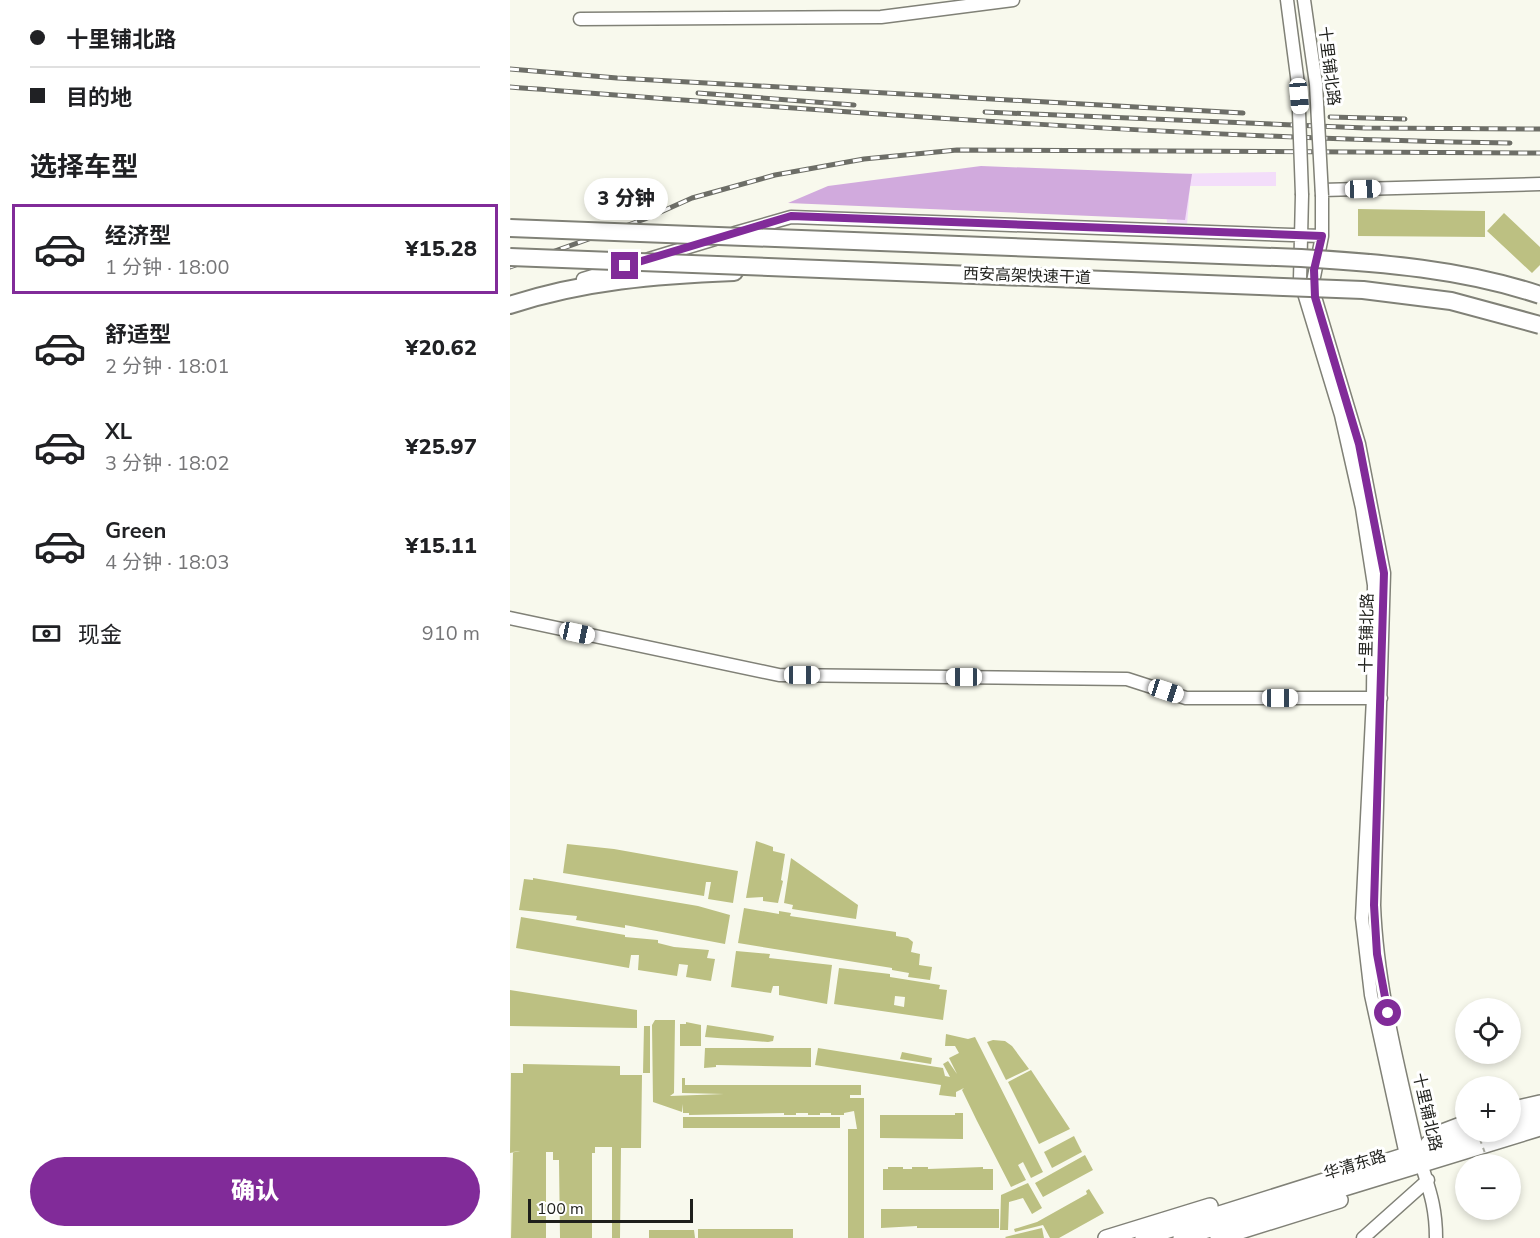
<!DOCTYPE html>
<html lang="zh">
<head>
<meta charset="utf-8">
<style>
  body { margin:0; font-family:"Nunito Sans","Noto Sans SC",sans-serif; background:#f2f2f2; color:#202124; height:100vh; display:flex; flex-direction:column; font-size:22px; white-space:nowrap }
  * { box-sizing:border-box; margin:0 }
  p { font-size:20px; color:#757577 }
  .icon { flex:none; width:33px; height:33px; fill:none; stroke:currentColor; stroke-width:2; stroke-linecap:round; stroke-linejoin:round }
  .map { position:relative; flex:1; overflow:hidden }
  .sheet { display:flex; flex-direction:column; background:#fff; width:510px }
  .sheet>* { flex:none }
  .hud { display:grid; align-content:center; height:132px; padding:0 30px; background:#fff }
  .controls { position:absolute; left:945px; top:998px; display:grid; gap:12px }
  .controls a { display:grid; place-items:center; width:66px; height:66px; border-radius:50%; background:#fff; box-shadow:0 3px 9px #0003; font-size:30px }
  .scale { position:absolute; left:18px; bottom:15px; width:165px; box-sizing:border-box; padding-left:6px; border:3px solid #1e1f1b; border-top:0; font-size:16px; line-height:21px; white-space:nowrap; color:#1e1f1b; -webkit-text-stroke:4px #fff; paint-order:stroke }
  .end { position:absolute; width:27px; height:27px; margin:-14px; border:8px solid #812b99; background:#fff; box-shadow:0 0 0 3px #fff }
  .from { border-radius:50% }
  .bubble { position:absolute; height:42px; border-radius:21px; background:#fff; box-shadow:0 3px 9px #0003; font-size:20px; font-weight:800; line-height:42px; text-align:center }
  .car { position:absolute; width:18px; height:36px; margin:-18px -9px; border-radius:8px; box-shadow:0 0 4px 2px #0007; background:linear-gradient(#fff 24%,#345 0 40%,#fff 0 76%,#345 0 86%,#fff 0) }
  .hud b { display:flex; align-items:center; gap:21px; height:57px; font-size:22px }
  .hud b+b { border-top:2px solid #e0e0e0 }
  .hud i { width:15px; height:15px; background:#202124 }
  ul { padding:0; list-style:none }
  li { display:flex; align-items:center; gap:18px; height:90px; margin:0 12px 9px; padding:0 18px; border:3px solid transparent; border-radius:0px }
  li div { flex:1 }
  li b { display:block; font-size:22px }
  li em { font-style:normal; font-weight:800 }
  li.on { border-color:#812b99 }
  li>.icon { width:54px; height:54px; stroke-width:1.5 }
  h2 { padding:0 30px; font-size:27px; line-height:72px }
  .pay { display:flex; align-items:center; gap:15px; height:66px; padding:0 30px; font-size:22px }
  .pay p { margin-inline-start:auto }
  .action { display:flex; gap:12px; margin-top:auto; padding:12px 30px }
  .action a { flex:1; height:69px; border-radius:36px; background:#812b99; color:#fff; font-size:24px; font-weight:800; line-height:69px; text-align:center }
  main { display:flex; flex:1; min-height:0 }
  .map>svg:first-child { display:block }
  .green { fill:#f3ddfa }
  .forest { fill:#d1aadd }
  .building { fill:#bcc082; fill-rule:evenodd }
  .lines { fill:none; stroke-linecap:round; stroke-linejoin:round }
  .minor-casing { stroke:#808177; stroke-width:15 }
  .major-casing { stroke:#808177; stroke-width:18 }
  .highway-casing { stroke:#808177; stroke-width:20 }
  .minor { stroke:#fff; stroke-width:12 }
  .major { stroke:#fff; stroke-width:15 }
  .highway { stroke:#fff; stroke-width:16 }
  .rail-casing { stroke:#6d6e67; stroke-width:5 }
  .rail { stroke:#fff; stroke-width:3; stroke-dasharray:9; stroke-linecap:butt }
  .minor-bridge-casing { stroke:#808177; stroke-width:15; stroke-linecap:butt }
  .highway-bridge-casing { stroke:#808177; stroke-width:20; stroke-linecap:butt }
  .path-bridge { stroke:#adaea5; stroke-width:2; stroke-dasharray:4.5 4.5; stroke-linecap:butt }
  .minor-bridge { stroke:#fff; stroke-width:12 }
  .highway-bridge { stroke:#fff; stroke-width:16 }
  .route { stroke:#812b99; stroke-width:8 }
  .labels { text-anchor:middle; dominant-baseline:central; stroke-width:6; stroke-linejoin:round; paint-order:stroke }
  .street-label { font-size:16px; fill:#1e1f1b; stroke:#fff }
</style>
</head>
<body>
<main>
<section class="sheet">
<div class="hud">
<b><i class="from"></i>十里铺北路</b>
<b><i></i>目的地</b>
</div>
<h2>选择车型</h2>
<ul>
<li class="on"><svg class="icon" aria-label="car" viewBox="0 0 24 24"><path d="M5 17H2v-5l4-1 3-4h7l3 4 3 1v5h-3M9 17h6M6 11h13"/><circle cx="7" cy="17" r="2"/><circle cx="17" cy="17" r="2"/></svg><div><b>经济型</b><p>1 分钟 · 18:00</p></div><em>¥15.28</em></li>
<li><svg class="icon" aria-label="car" viewBox="0 0 24 24"><path d="M5 17H2v-5l4-1 3-4h7l3 4 3 1v5h-3M9 17h6M6 11h13"/><circle cx="7" cy="17" r="2"/><circle cx="17" cy="17" r="2"/></svg><div><b>舒适型</b><p>2 分钟 · 18:01</p></div><em>¥20.62</em></li>
<li><svg class="icon" aria-label="car" viewBox="0 0 24 24"><path d="M5 17H2v-5l4-1 3-4h7l3 4 3 1v5h-3M9 17h6M6 11h13"/><circle cx="7" cy="17" r="2"/><circle cx="17" cy="17" r="2"/></svg><div><b>XL</b><p>3 分钟 · 18:02</p></div><em>¥25.97</em></li>
<li><svg class="icon" aria-label="car" viewBox="0 0 24 24"><path d="M5 17H2v-5l4-1 3-4h7l3 4 3 1v5h-3M9 17h6M6 11h13"/><circle cx="7" cy="17" r="2"/><circle cx="17" cy="17" r="2"/></svg><div><b>Green</b><p>4 分钟 · 18:03</p></div><em>¥15.11</em></li>
</ul>
<div class="pay"><svg class="icon" aria-label="cash" viewBox="0 0 24 24"><path d="M3 7h18v10H3z"/><circle cx="12" cy="12" r="2"/></svg>现金<p>910 m</p></div>
<div class="action"><a>确认</a></div>
</section>
<div class="map">
<svg width="1030" height="1238" viewBox="0 0 1030 1238">
  <rect width="100%" height="100%" fill="#f8f9ed"/>
  <path class="green" d="M766,172V186H680L677,225H657L655,174Z"/>
  <path class="forest" d="M471,166L682,174L675,220L278,203L318,186Z"/>
  <path class="building" d="M848,209L975,211V237L848,236Z
    M994,213L1030,247V265L1022,273L977,231Z
    M246,841L263,847V851L275,854L271,880L273,881L268,903L253,901V897L236,898Z
    M57,844L104,849L228,871L223,903L198,899L201,882H196L194,896L53,873Z
    M281,858L348,905L346,919L282,909L283,905L274,903Z
    M23,878L188,906L220,915L215,944L115,925V928L66,920L67,916L9,910L14,879L23,880Z
    M234,908L269,914V911L281,913L280,916L386,932V936L398,938L403,942L401,952L410,954L409,965L422,967L420,980L398,977L399,973L382,970V968L228,943Z
    M11,917L115,935V937L148,940V943L164,947L199,950L197,958L205,959L201,981L176,977L178,965L169,964L167,976L128,970L129,955H121L119,968L6,948Z
    M226,951L260,954L259,958L322,965L317,1004L269,995V986H263L261,993L221,987Z
    M329,968L380,974V977L430,985L429,989L437,990L433,1020L324,1004ZM385,996L395,997L394,1007L384,1005Z
    M0,990L127,1010V1028L0,1026Z
    M145,1020H165L164,1093L160,1096L214,1094L172,1093V1078H175V1085H351V1095H340V1098H354V1238H338V1129H347L344,1111L334,1113V1115H321V1113H310V1115H298V1113H286V1115H274V1113L179,1115V1113H173V1104L172,1112L143,1102L142,1025Z
    M176,1022L191,1025V1046H170V1024H176Z
    M197,1025L254,1034L264,1036L263,1041L258,1042L195,1037Z
    M134,1026H140V1073H133Z
    M436,1034L458,1039L465,1037L533,1172L521,1178L513,1162L508,1165L516,1180L501,1187L467,1121L452,1090L454,1088L446,1092V1097L429,1095L431,1085L305,1065L308,1048L433,1068L435,1076L440,1077L433,1064L438,1061L447,1074L439,1058L449,1053L445,1046H435Z
    M483,1040L495,1041L502,1046L519,1069L496,1080L477,1042Z
    M195,1048H301V1067L206,1065V1067L194,1068Z
    M392,1052L422,1058L421,1064L390,1059Z
    M13,1064L110,1066V1075H132L131,1148H111L110,1238H102V1147H85V1153H82V1238H50L49,1160H43V1152H36V1238H1L3,1152L10,1151L0,1153L1,1073H13Z
    M521,1070L560,1129L529,1144L498,1082Z
    M445,1113H453V1139L370,1138V1115H445Z
    M173,1117H330V1128H173Z
    M564,1136L572,1152L542,1168L534,1152Z
    M575,1155L583,1170L533,1197L525,1183Z
    M378,1167H393V1169H402V1167H418V1169L473,1167V1169H483V1190H373V1169H378Z
    M518,1183L532,1208L522,1214L513,1198L499,1202L498,1230H490L491,1195Z
    M579,1189L594,1213L549,1238H540L533,1225L505,1232L504,1229L527,1222L577,1194L576,1191Z
    M371,1209H489V1228H407V1226L371,1228Z
    M532,1228L534,1238H496L495,1237Z
    M188,1229H283V1238H188Z
    M139,1230H184L185,1238H139Z"/>
  <g class="lines">
    <g class="minor-casing">
      <path id="minor" d="M777,0L788,84
        M794,0L806,84
        M70,19L371,17L503,0
        M812,190L1030,184
        M792,195L790,280L831,415L852,508L864,585L863,698L852,918L861,995L896,1155L903,1159
        M812,196V236L803,282L805,297L849,444L874,573L864,905C867,987 889,1069 907,1149C916,1183 926,1200 926,1238
        M225,233L281,217L812,236
        M139,259L205,239
        M73,279L119,265
        M0,618L269,675L617,679L676,698H871
        M853,1238L918,1180"/>
    </g>
    <g class="major-casing">
      <path id="major" d="M1000,1110L1030,1103
        M1000,1122L1030,1113
        M918,1144L935,1131L956,1123
        M596,1238L700,1206
        M633,1238L973,1131
        M671,1238L1030,1128
        M708,1238L830,1200"/>
    </g>
    <g class="highway-casing">
      <path id="highway" d="M0,305C73,281 147,275 224,272"/>
    </g>
    <use href="#minor" class="minor"/>
    <use href="#major" class="major"/>
    <use href="#highway" class="highway"/>
    <g class="rail-casing">
      <path id="rail" d="M0,69L107,78L733,113
        M0,87C333,112 666,138 1000,143
        M188,93L344,105
        M475,112L855,128L1030,129
        M820,117L895,119
        M0,267L135,219L182,198L265,175L354,159L447,150L1030,153"/>
    </g>
    <use href="#rail" class="rail"/>
    <g class="minor-bridge-casing">
      <path id="minor-bridge" d="M788,84L792,195
        M806,84L812,196"/>
    </g>
    <g class="highway-bridge-casing">
      <path id="highway-bridge" d="M0,228L791,258C872,263 952,269 1030,295
        M0,257L853,290L941,301L1030,325"/>
    </g>
    <path class="path-bridge" d="M967,1131L976,1156"/>
    <use href="#minor-bridge" class="minor-bridge"/>
    <use href="#highway-bridge" class="highway-bridge"/>
  </g>
  <g class="lines">
    <path class="route" d="M115,266L281,216L812,236L804,270L805,297L849,444L874,573L864,905L867,954L878,1013"/>
  </g>
  <g class="labels">
    <g class="street-label">
      <text transform="translate(819 66) rotate(83)">十里铺北路</text>
      <text transform="translate(517 276) rotate(2)">西安高架快速干道</text>
      <text transform="translate(857 633) rotate(-89)">十里铺北路</text>
      <text transform="translate(917 1112) rotate(77)">十里铺北路</text>
      <text transform="translate(845 1165) rotate(-17)">华清东路</text>
    </g>
  </g>
</svg>
<div class="controls">
<a><svg class="icon" aria-label="locate" viewBox="0 0 24 24"><circle cx="12" cy="12" r="6"/><path d="M12 2v4M12 18v4M2 12h4M18 12h4"/></svg></a>
<a>+</a>
<a>−</a>
</div>
<div class="scale">100 m</div>
<i class="end from" style="left:878px;top:1013px"></i>
<i class="end" style="left:115px;top:266px"></i>
<div class="bubble" style="left:74px;top:178px;width:84px">3 分钟</div>
<i class="car" style="left:789px;top:96px;rotate:175deg"></i>
<i class="car" style="left:853px;top:189px;rotate:88deg"></i>
<i class="car" style="left:67px;top:633px;rotate:102deg"></i>
<i class="car" style="left:292px;top:675px;rotate:90deg"></i>
<i class="car" style="left:454px;top:677px;rotate:270deg"></i>
<i class="car" style="left:656px;top:691px;rotate:108deg"></i>
<i class="car" style="left:770px;top:698px;rotate:90deg"></i>
</div>
</main>
</body>
</html>
